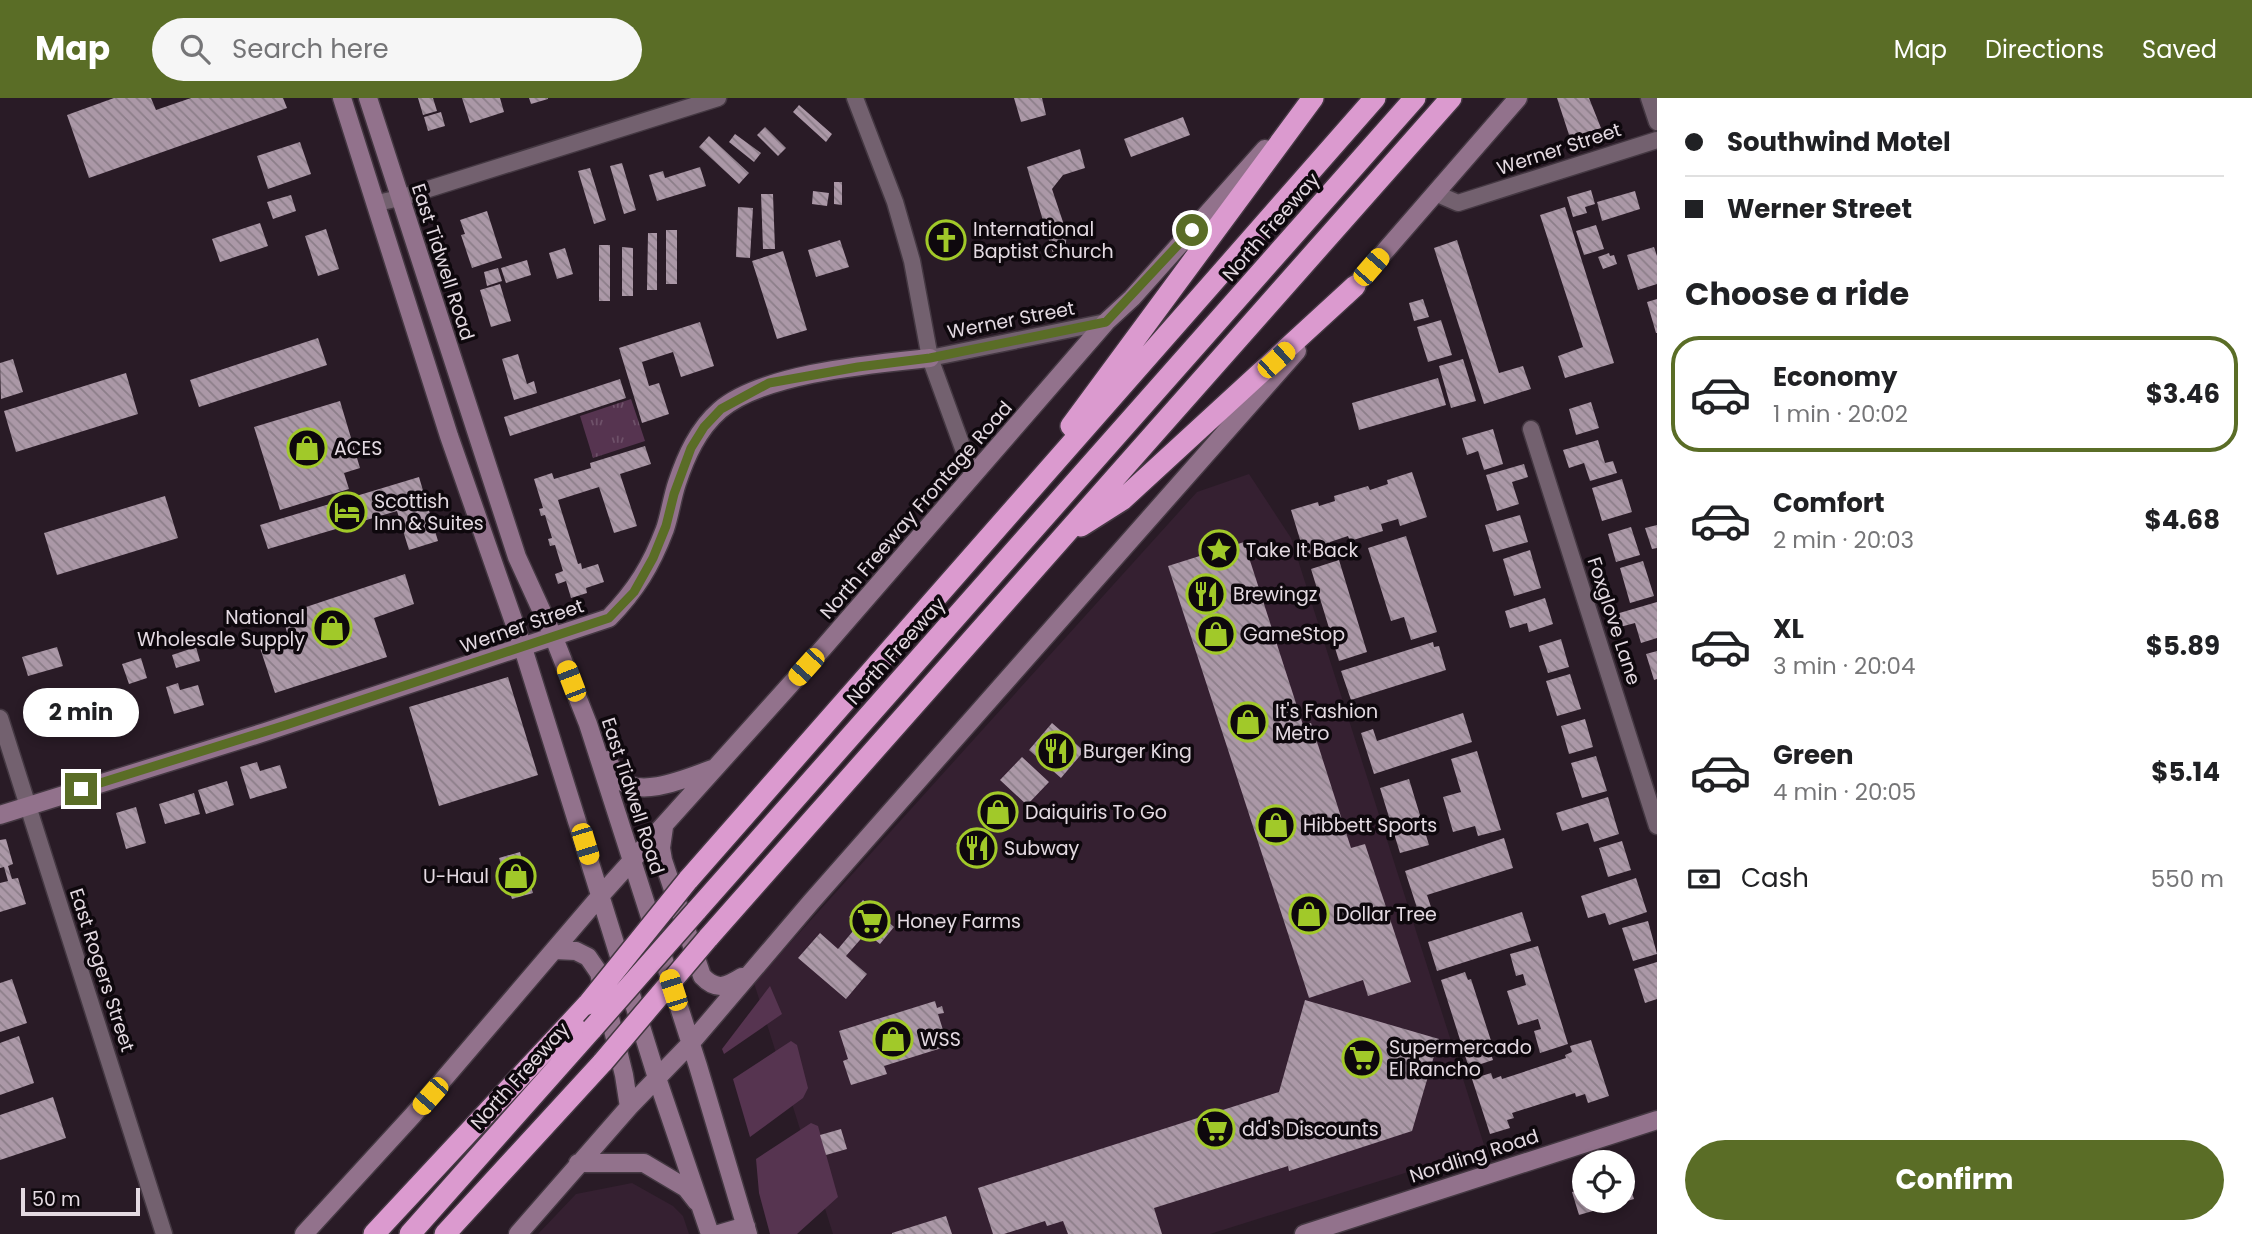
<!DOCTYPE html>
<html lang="en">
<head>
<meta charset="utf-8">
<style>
  body { margin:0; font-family:Poppins,sans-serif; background:#f6f6f6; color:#202124; height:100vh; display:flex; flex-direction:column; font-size:26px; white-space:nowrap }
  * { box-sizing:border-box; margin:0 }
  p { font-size:23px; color:#757577 }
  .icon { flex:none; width:38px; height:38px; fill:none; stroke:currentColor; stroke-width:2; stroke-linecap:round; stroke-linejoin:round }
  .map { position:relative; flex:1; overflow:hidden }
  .drawer { display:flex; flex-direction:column; background:#fff; width:595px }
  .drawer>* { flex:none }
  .guide { display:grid; align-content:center; height:154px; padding:0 28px; background:#fff }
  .buttons { position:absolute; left:1572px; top:1052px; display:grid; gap:14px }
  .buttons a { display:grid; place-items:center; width:63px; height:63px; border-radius:50%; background:#fff; box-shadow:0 4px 10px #0003; font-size:35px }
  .scale { position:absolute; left:21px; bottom:18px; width:119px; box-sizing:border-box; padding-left:7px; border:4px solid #e4dae2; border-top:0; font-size:19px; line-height:24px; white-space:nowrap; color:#e4dae2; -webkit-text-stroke:5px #0e080d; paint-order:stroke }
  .end { position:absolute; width:32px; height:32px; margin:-16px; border:9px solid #5a6d26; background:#fff; box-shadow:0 0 0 4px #fff }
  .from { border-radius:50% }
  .bubble { position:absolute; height:49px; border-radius:24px; background:#fff; box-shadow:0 4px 10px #0003; font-size:23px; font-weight:700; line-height:49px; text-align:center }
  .car { position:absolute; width:21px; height:42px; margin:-21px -10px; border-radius:9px; box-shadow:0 0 5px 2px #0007; background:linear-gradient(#f5c518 24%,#345 0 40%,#f5c518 0 76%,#345 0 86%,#f5c518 0) }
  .guide b { display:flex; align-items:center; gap:24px; height:66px; font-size:26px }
  .guide b+b { border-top:2px solid #e0e0e0 }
  .guide i { width:18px; height:18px; background:#202124 }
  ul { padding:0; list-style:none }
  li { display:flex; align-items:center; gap:21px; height:116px; margin:0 14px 10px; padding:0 14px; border:4px solid transparent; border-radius:28px }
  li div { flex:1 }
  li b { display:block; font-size:26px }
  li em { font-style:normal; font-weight:700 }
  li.on { border-color:#5a6d26 }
  li>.icon { width:63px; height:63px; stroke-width:1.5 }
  h2 { padding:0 28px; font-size:32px; line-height:84px }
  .pay { display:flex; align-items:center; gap:18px; height:77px; padding:0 28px; font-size:26px }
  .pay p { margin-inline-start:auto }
  .button { display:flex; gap:14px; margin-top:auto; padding:14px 28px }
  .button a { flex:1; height:80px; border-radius:42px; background:#5a6d26; color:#fff; font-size:28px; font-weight:700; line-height:80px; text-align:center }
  header { display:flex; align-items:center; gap:42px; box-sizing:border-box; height:98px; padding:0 35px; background:#5a6d26; color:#fff }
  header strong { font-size:33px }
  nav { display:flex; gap:38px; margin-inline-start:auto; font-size:24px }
  .search { width:490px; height:63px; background:#f6f6f6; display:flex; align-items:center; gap:18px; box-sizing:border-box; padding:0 24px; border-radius:38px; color:#757577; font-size:26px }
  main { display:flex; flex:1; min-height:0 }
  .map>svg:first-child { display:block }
  .built { fill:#352031 }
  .grass { fill:#563450 }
  .park { fill:url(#park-tufts) }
  .building { fill:url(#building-back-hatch) }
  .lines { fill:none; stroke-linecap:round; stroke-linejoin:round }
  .street-casing { stroke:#443842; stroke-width:19 }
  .secondary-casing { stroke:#443842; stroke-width:21 }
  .highway-casing { stroke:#443842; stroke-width:24 }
  .street { stroke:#73616f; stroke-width:16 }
  .secondary { stroke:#92728c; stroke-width:18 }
  .highway { stroke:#db9acf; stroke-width:21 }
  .highway-bridge-casing { stroke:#443842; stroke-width:24; stroke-linecap:butt }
  .highway-bridge { stroke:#db9acf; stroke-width:21 }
  .route { stroke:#5a6d26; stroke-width:9 }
  .labels { text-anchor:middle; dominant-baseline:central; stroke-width:7; stroke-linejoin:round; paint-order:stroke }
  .street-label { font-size:19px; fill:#e4dae2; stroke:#0e080d }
  .poi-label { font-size:19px; fill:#e4dae2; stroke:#0e080d; text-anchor:start }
</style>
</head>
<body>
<header>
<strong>Map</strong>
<div class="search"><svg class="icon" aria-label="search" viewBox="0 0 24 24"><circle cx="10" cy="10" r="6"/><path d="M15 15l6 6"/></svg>Search here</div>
<nav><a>Map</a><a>Directions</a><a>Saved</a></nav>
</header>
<main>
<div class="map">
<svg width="1657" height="1136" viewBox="0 0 1657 1136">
  <defs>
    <pattern id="park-tufts" width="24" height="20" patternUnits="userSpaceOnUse" patternTransform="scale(1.75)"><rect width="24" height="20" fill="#563450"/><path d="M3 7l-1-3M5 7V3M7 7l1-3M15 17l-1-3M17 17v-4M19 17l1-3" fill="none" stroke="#6e5169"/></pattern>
    <pattern id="building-back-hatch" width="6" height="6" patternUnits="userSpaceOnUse" patternTransform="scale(1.75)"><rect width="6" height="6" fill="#ab98a7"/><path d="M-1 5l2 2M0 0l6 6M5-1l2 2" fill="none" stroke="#8c7e89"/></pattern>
  </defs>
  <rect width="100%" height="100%" fill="#291b26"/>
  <path class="built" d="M1249,376L1291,440L1485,1050L1210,1136H833L754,885L1197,394Z
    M632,1085L673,1108L683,1118L689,1136H538L576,1096Z"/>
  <path class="grass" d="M770,888L782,916L724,956L722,951Z
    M791,943L797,947L808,990L803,1000L750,1039L733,981Z
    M811,1025L818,1028L838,1099L797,1136H770L759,1095L756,1061Z"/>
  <path class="park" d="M631,301L645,343L593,360L580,318Z"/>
  <path class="building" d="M114,0H151L156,12L191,0H283L287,10L89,80L67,17Z
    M418,0H433L437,13L423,17Z
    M462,0H500L504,14L470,25Z
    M529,0H548V1L531,6Z
    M1014,0H1042L1046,17L1021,24Z
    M1557,0H1589L1601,30L1570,40Z
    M799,7L832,36L826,44L793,14Z
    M441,14L445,28L428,33L424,19Z
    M1183,19L1190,37L1131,59L1124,41Z
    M765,29L786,50L778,58L757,37Z
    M735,36L761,55L754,64L729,44Z
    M709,38L749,75L739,86L699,49Z
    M300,44L311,76L268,91L257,58Z
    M1080,51L1085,70L1063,77L1052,91L1067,136L1065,152L1053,156L1027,69Z
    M622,65L636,112L624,116L610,68Z
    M700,69L706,88L657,103L649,77L663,73L665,80Z
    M590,70L606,122L594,126L578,73Z
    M834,84H842V107L834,106Z
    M1591,92L1595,106L1585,109L1587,115L1573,119L1567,99Z
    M813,93L829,95L827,108L812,106Z
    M1635,93L1640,111L1602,123L1597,104Z
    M761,96H773L775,151H763Z
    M291,97L296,113L273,121L267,104Z
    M738,109L753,110L750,160L736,159Z
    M1565,109L1614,265L1565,280L1558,258L1583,249L1540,117Z
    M487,113L502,160L472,170L461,137L465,136L460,122Z
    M260,125L268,148L220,164L212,141Z
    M1596,127L1604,151L1584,157L1576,133Z
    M326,131L339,171L318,178L305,138Z
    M666,132H677V186H666Z
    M648,135H657V192H647Z
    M840,142L849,169L816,179L808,152Z
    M1457,142L1499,275L1523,268L1531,291L1484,306L1434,150Z
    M599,147H610V203H599Z
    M622,149L633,150V198H622Z
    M1654,149L1657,158V186L1638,192L1627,157Z
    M565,150L573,176L557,181L549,155Z
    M783,153L807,232L777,241L752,163Z
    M1609,155L1610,158L1614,157L1617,166L1603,171L1598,159Z
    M527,162L531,177L506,185L501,170Z
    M498,170L502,183L487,188L484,174Z
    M500,186L511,223L491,229L480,192Z
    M1423,201L1429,219L1414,223L1409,205Z
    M1657,201V235H1656L1647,204Z
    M1441,222L1452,257L1428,264L1417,229Z
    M700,224L714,268L681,279L673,254L642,264L649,288L659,285L669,316L642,325L619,250Z
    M318,240L327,267L199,309L190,282Z
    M518,256L527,286L534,283L537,295L514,302L502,261Z
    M13,261L23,294L1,301L0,265Z
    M1463,261L1476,303L1451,310L1439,268Z
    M126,275L138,316L16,354L4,313Z
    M1438,280L1446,307L1359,332L1352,305Z
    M620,281L626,300L510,338L504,319Z
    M340,303L360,370L344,375L349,391L280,412L254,329Z
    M1591,304L1599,330L1576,337L1569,311Z
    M1493,331L1503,366L1484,372L1478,353L1467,357L1462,340Z
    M1598,342L1605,365L1613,363L1617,375L1590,383L1584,365L1569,370L1563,352Z
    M645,348L651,366L620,376L637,428L614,435L599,389L558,402L578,466L581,465L582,471L598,466L604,484L586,490L587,495L571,500L566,483L558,486L555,476L563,473L555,447L550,448L548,441L552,440L545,417L541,418L539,411L543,410L534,381L552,375L554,381L591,370L590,365Z
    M1524,366L1528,379L1512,384L1519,406L1497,413L1486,377Z
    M1412,374L1427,419L1400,428L1398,421L1381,426L1383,433L1350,443L1348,438L1330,444L1331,449L1305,458L1291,412L1318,404L1319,408L1335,403L1334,398L1368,388L1370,392L1388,386L1387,382Z
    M419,379L438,443L409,452L397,413L268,451L260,427Z
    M1622,381L1632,414L1602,423L1592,390Z
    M165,398L178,440L57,477L44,435Z
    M1520,417L1528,444L1493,454L1485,427Z
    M1657,427V450L1652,451L1645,430Z
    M1631,429L1640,457L1616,464L1608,436Z
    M1406,438L1437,534L1411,542L1404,519L1391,523L1368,450Z
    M1244,444L1303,627L1311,625L1351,750L1365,746L1411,884L1368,898L1363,882L1309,900L1168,468Z
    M1530,452L1541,490L1514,498L1503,461Z
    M1339,462L1367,554L1339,563L1311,471Z
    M1643,463L1654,498L1630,505L1620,470Z
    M405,476L414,506L374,520L387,559L275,595L260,550L289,541L282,517Z
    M1545,500L1553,526L1529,534L1527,525L1510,530L1505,513Z
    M1657,504V540L1641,545L1635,525L1620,529L1616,516Z
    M1561,541L1569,569L1548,575L1539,548Z
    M1433,544L1434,549L1439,548L1446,572L1351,602L1341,573Z
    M57,549L63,568L28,578L22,559Z
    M196,549L200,563L176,570L172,557Z
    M1657,553V581L1654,582L1646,556Z
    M141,560L147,580L129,586L122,566Z
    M1570,576L1581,611L1557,618L1546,583Z
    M508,579L538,677L439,708L409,609Z
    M178,585L180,592L198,587L204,607L174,616L166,589Z
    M1463,615L1472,644L1374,676L1361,635L1373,631L1377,643Z
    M1585,621L1593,649L1569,656L1561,628Z
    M1052,625L1084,653L1061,680L1029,652Z
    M1477,653L1501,732L1478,738L1475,728L1453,734L1443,699L1461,694L1451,661Z
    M1596,658L1607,693L1582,700L1571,665Z
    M1022,659L1049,684L1027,707L1000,682Z
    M257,664L260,673L280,667L287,690L250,701L240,669Z
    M1409,681L1429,747L1400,755L1380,690Z
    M227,683L234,707L206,716L198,692Z
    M194,695L200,716L165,726L159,706Z
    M992,695L1017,719L1004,732L979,709Z
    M1608,699L1619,736L1594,744L1588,725L1562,733L1556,715Z
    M136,709L146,745L126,751L116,715Z
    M971,730L997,753L983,770L956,746Z
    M1504,740L1513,770L1427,797L1431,809L1418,813L1405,773Z
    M6,741L13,766L8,768L12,781L18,780L26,806L0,814V785L8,783L4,769L0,770V742Z
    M1622,743L1631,772L1608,779L1599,750Z
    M520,754L533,795L512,801L499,760Z
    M1636,780L1647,814L1609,827L1605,815L1588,820L1581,798Z
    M863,802L894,829L880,846L866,835L846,858L867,876L846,901L798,860L820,835L838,851L858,827L849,819Z
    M1522,814L1531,843L1437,873L1428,844Z
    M1648,823L1657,856L1633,863L1622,830Z
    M1538,848L1568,946L1540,955L1534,933L1541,931L1538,921L1518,927L1507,893L1526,887L1523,876L1516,878L1510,856Z
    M1657,864V901L1645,905L1634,871Z
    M1465,874L1468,882L1471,881L1494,952L1490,953L1493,962L1469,970L1441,882Z
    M12,881L27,925L0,934V885Z
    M1305,902L1439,941L1412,1033L1289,1073L1288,1068L1154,1110L1162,1136H1068L1063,1123L1047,1128L1045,1123L1004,1136H993L978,1090L1279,994Z
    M935,903L937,910L942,908L944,915L938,916L948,948L884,968L887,976L851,987L843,963L848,961L839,933Z
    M19,938L34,985L0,997V945Z
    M1591,942L1609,998L1588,1005L1585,996L1576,999L1575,995L1512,1015L1514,1020L1507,1022L1510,1030L1490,1036L1472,981L1491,975L1493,981L1501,978L1502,981L1566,960L1565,957L1572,954L1570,948Z
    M53,999L66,1040L0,1062V1017Z
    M841,1031L847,1051L826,1057L820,1037Z
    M1627,1078L1634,1101L1579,1117L1572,1094L1584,1091V1102H1622V1079Z
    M946,1118L952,1136H892V1135Z"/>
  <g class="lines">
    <g class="street-casing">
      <path id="street" d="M855,0L895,104L912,163L930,260L973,378
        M1649,0L1657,24
        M1435,95L1458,105L1657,42
        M377,105L400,100L718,0
        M930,260L1106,224
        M1531,331L1657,728
        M0,620L164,1136"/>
    </g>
    <g class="secondary-casing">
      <path id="secondary" d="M342,0L449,338L523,550L657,980L710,1136
        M368,0L517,459L554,540L588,626L698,968L748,1136
        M1346,198L1518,0
        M608,662C611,668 614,677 619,681C641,702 691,678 715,670
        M0,717L265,634L609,520C636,492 651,468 665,431C670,416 672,400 677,385C686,358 698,331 720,312C763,275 873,266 930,260
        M664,729L661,750L663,762L702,878C716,893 726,889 742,879
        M554,852L576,853L588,859L599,875L624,977L629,1009
        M578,1065H644L686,1090L697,1104
        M304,1136L413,1017L601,797L824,549L1106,224L1132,200L1265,51
        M518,1136L629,1009L690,946L811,804L1297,253
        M719,1136L746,1128
        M1304,1136L1657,1022"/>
    </g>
    <g class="highway-casing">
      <path id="highway" d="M1071,328L1313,0
        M1081,428L1122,402L1355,188
        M688,782L1375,0
        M696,813L1415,0
        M708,840L1451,0
        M374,1136L588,906
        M410,1136L592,931
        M445,1136L603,964"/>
    </g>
    <use href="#street" class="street"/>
    <use href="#secondary" class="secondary"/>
    <use href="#highway" class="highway"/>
    <g class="highway-bridge-casing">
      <path id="highway-bridge" d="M588,906L688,782
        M592,931L696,813
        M603,964L708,840"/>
    </g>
    <use href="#highway-bridge" class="highway-bridge"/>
  </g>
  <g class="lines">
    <path class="route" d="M81,691L289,626L609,520L634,494L653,460L666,428L674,396L691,350L704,329L721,311L769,285L858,269L930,260L1106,224L1192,132"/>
  </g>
  <defs>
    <g id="church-ring" transform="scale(2.0125)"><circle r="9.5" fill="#0e080d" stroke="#a1c929" stroke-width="1.5"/><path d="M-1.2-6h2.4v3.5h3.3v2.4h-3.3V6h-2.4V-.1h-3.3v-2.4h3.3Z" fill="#a1c929"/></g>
    <g id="shop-ring" transform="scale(2.0125)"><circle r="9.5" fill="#0e080d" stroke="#a1c929" stroke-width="1.5"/><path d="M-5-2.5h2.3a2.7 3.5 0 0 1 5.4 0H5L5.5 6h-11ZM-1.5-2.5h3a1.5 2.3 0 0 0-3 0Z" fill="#a1c929"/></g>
    <g id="hotel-ring" transform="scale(2.0125)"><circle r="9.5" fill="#0e080d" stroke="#a1c929" stroke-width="1.5"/><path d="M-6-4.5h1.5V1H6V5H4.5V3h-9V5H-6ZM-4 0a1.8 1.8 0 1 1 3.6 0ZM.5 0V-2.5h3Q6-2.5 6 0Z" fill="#a1c929"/></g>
    <g id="sight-ring" transform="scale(2.0125)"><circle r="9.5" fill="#0e080d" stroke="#a1c929" stroke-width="1.5"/><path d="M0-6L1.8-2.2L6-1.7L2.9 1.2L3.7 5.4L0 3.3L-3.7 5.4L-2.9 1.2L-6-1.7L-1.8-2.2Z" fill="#a1c929"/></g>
    <g id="restaurant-ring" transform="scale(2.0125)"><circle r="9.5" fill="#0e080d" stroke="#a1c929" stroke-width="1.5"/><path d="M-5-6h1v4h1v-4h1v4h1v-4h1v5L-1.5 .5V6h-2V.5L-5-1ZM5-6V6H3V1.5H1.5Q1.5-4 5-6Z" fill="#a1c929"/></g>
    <g id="supermarket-ring" transform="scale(2.0125)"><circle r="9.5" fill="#0e080d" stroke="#a1c929" stroke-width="1.5"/><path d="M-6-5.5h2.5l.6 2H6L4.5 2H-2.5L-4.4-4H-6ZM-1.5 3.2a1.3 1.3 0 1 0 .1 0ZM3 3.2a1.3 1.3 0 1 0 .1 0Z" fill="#a1c929"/></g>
  </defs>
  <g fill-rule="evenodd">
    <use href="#church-ring" x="946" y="142"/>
    <use href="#shop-ring" x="307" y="350"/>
    <use href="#hotel-ring" x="347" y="414"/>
    <use href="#sight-ring" x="1219" y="452"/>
    <use href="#restaurant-ring" x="1206" y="496"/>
    <use href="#shop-ring" x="332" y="530"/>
    <use href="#shop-ring" x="1216" y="536"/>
    <use href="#shop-ring" x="1248" y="624"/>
    <use href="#restaurant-ring" x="1056" y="653"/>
    <use href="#shop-ring" x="998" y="714"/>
    <use href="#shop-ring" x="1276" y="727"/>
    <use href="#restaurant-ring" x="977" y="750"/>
    <use href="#shop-ring" x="516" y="778"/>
    <use href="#shop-ring" x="1309" y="816"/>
    <use href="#supermarket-ring" x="870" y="823"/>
    <use href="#shop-ring" x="893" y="941"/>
    <use href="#supermarket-ring" x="1362" y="960"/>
    <use href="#supermarket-ring" x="1215" y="1031"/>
  </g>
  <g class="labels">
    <g class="street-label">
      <text transform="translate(1559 51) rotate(-18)">Werner Street</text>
      <text transform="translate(1271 129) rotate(-49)">North Freeway</text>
      <text transform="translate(443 164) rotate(72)">East Tidwell Road</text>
      <text transform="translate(1011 222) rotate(-11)">Werner Street</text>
      <text transform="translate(916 412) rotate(-49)">North Freeway Frontage Road</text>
      <text transform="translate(1614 523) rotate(72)">Foxglove Lane</text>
      <text transform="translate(522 528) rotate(-19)">Werner Street</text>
      <text transform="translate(896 553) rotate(-48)">North Freeway</text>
      <text transform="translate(633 698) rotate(72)">East Tidwell Road</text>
      <text transform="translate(102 872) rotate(72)">East Rogers Street</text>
      <text transform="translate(520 978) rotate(-48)">North Freeway</text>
      <text transform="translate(1474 1058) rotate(-18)">Nordling Road</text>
    </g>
    <g class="poi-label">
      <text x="973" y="131">International<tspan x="973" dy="22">Baptist Church</tspan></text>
      <text x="334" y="350">ACES</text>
      <text x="374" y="403">Scottish<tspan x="374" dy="22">Inn &amp; Suites</tspan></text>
      <text x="1246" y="452">Take It Back</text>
      <text x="1233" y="496">Brewingz</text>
      <text x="305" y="519" text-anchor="end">National<tspan x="305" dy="22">Wholesale Supply</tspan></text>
      <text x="1243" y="536">GameStop</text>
      <text x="1275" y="613">It's Fashion<tspan x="1275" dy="22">Metro</tspan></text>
      <text x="1083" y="653">Burger King</text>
      <text x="1025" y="714">Daiquiris To Go</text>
      <text x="1303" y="727">Hibbett Sports</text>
      <text x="1004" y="750">Subway</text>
      <text x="489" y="778" text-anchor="end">U-Haul</text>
      <text x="1336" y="816">Dollar Tree</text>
      <text x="897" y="823">Honey Farms</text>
      <text x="920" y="941">WSS</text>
      <text x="1389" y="949">Supermercado<tspan x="1389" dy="22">El Rancho</tspan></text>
      <text x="1242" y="1031">dd's Discounts</text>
    </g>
  </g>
</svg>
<div class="buttons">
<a><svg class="icon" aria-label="locate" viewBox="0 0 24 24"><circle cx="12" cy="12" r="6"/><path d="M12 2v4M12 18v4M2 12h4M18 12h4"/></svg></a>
</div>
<div class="scale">50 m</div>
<i class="end from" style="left:1192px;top:132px"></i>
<i class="end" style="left:81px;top:691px"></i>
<div class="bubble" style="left:23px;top:590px;width:116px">2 min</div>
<i class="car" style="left:1371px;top:169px;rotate:41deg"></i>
<i class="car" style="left:1276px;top:262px;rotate:48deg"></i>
<i class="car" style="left:806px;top:569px;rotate:222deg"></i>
<i class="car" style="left:571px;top:583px;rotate:339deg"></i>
<i class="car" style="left:585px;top:746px;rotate:163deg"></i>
<i class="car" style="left:673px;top:892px;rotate:342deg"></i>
<i class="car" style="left:430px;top:998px;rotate:221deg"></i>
</div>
<section class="drawer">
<div class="guide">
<b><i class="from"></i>Southwind Motel</b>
<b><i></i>Werner Street</b>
</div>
<h2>Choose a ride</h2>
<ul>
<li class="on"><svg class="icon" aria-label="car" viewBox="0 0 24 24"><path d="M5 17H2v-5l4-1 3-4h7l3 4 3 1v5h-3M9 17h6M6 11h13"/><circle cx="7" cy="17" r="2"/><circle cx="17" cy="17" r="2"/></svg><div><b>Economy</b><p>1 min · 20:02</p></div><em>$3.46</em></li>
<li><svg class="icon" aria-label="car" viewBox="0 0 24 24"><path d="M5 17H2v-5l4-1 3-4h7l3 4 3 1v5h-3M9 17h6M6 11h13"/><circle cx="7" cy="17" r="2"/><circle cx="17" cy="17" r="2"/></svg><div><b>Comfort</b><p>2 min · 20:03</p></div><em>$4.68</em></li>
<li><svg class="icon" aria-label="car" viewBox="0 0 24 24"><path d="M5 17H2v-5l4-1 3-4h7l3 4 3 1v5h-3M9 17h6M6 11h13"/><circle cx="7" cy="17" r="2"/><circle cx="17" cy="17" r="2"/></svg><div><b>XL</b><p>3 min · 20:04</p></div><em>$5.89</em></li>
<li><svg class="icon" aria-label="car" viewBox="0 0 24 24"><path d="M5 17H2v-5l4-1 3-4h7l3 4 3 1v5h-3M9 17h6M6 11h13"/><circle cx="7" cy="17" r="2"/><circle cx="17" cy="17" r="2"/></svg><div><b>Green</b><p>4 min · 20:05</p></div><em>$5.14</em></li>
</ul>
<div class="pay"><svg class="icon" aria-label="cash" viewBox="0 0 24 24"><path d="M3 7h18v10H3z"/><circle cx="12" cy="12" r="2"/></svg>Cash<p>550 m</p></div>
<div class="button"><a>Confirm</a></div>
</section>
</main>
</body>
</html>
